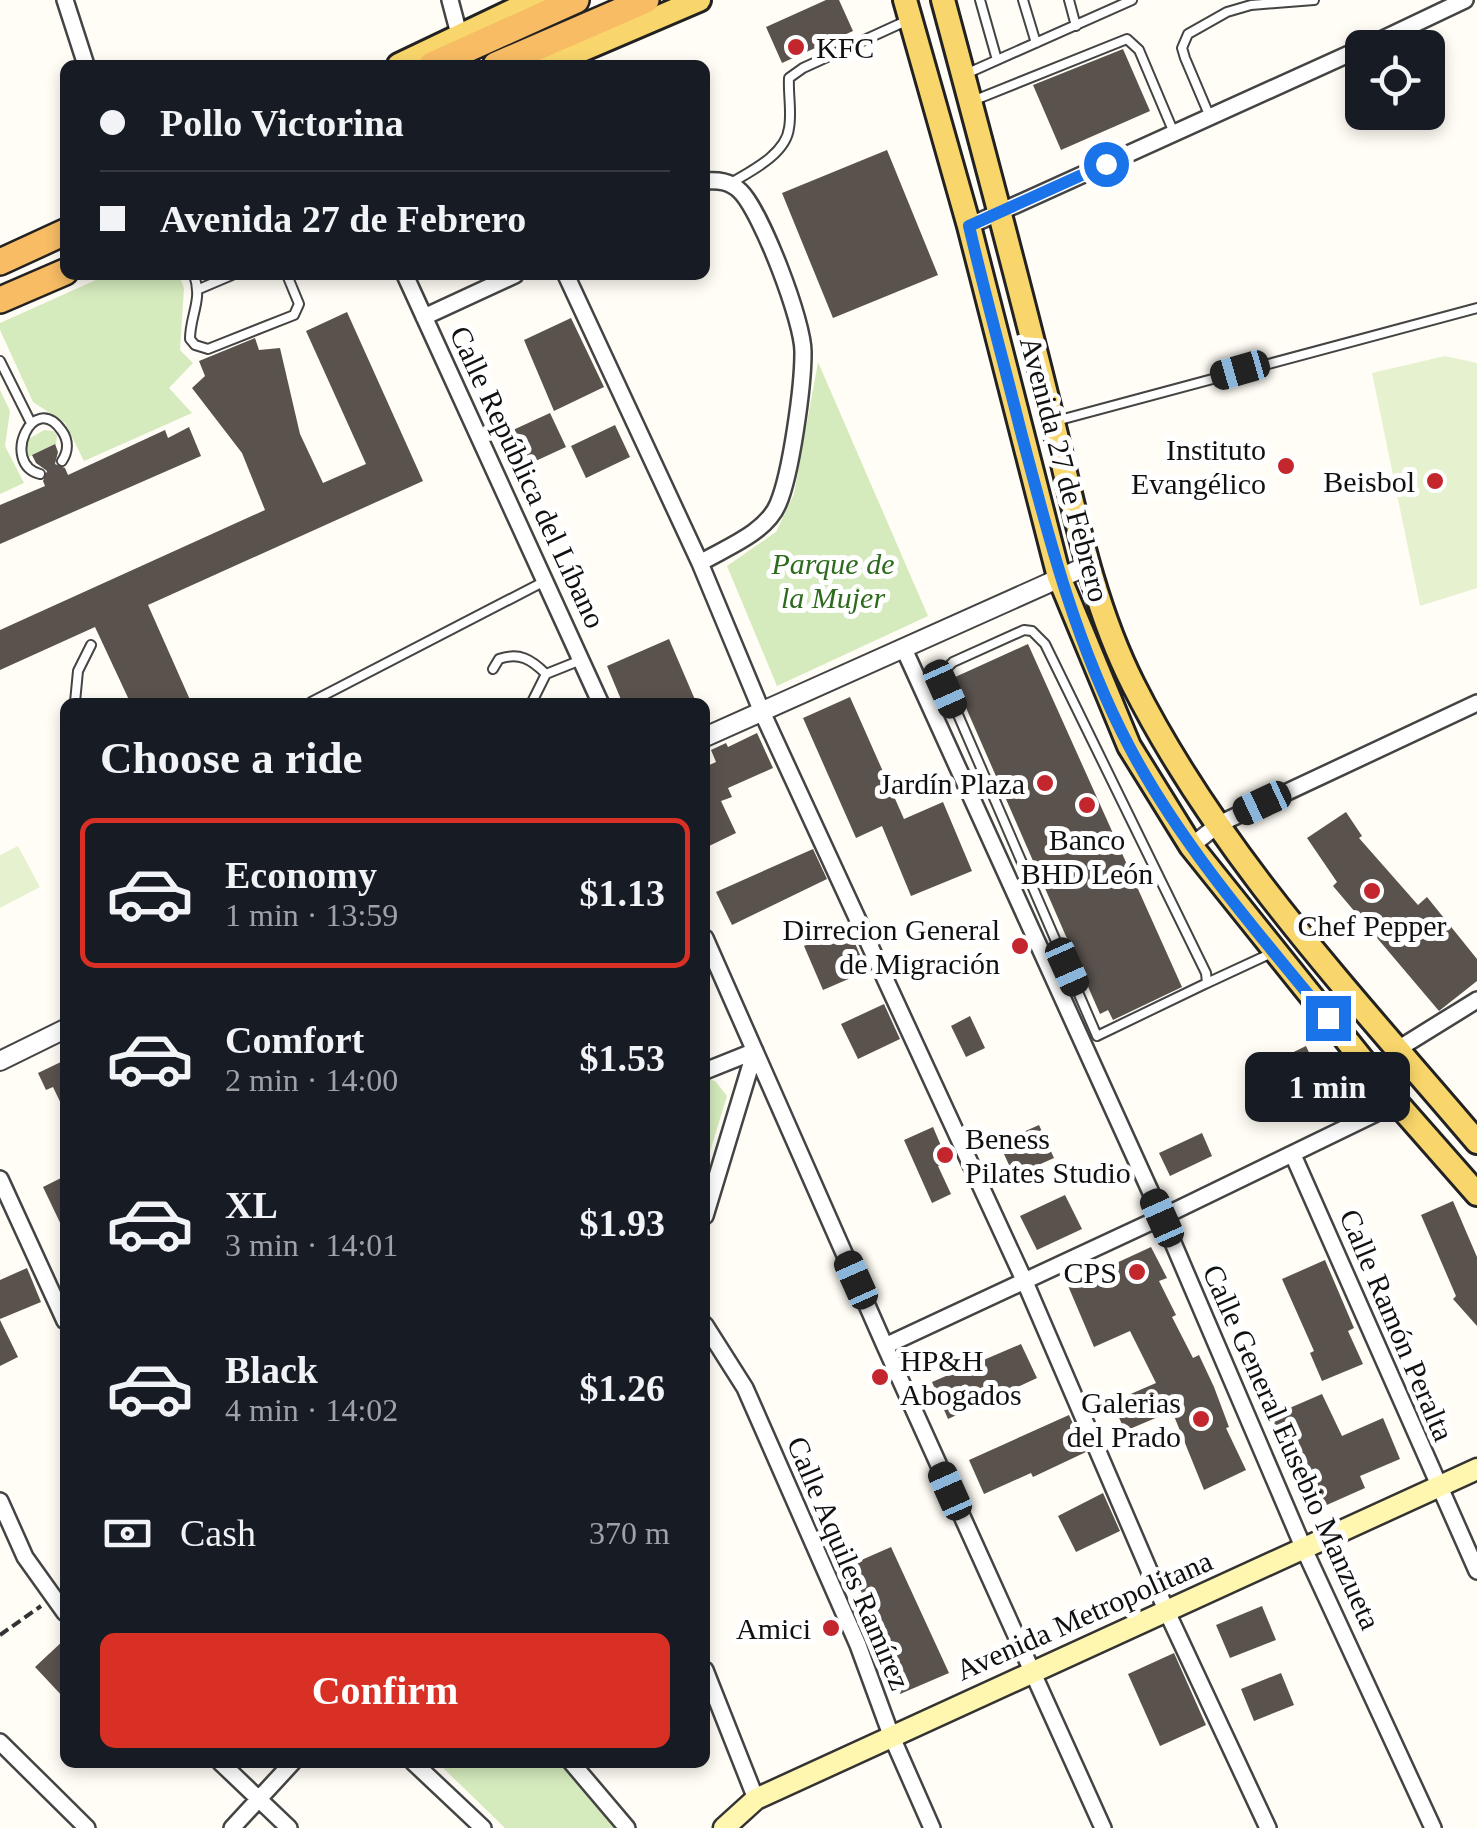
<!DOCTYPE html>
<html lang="en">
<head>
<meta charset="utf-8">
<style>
  body { margin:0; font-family:"Times New Roman",serif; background:#20242c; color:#f1f3f6; height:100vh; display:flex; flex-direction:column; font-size:38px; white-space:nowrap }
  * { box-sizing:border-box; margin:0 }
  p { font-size:32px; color:#9ea1a6 }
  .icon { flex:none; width:55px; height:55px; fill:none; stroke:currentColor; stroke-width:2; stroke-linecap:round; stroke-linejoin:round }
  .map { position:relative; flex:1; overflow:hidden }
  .drawer { position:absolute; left:60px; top:698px; width:650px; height:1070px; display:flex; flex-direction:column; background:#171b24; border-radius:15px; box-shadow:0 5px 15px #0003 }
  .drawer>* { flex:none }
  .guide { position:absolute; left:60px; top:60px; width:650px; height:220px; border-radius:15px; box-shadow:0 5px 15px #0003; display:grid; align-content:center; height:220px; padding:0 40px; background:#171b24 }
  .fabs { position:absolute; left:1345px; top:30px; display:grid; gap:20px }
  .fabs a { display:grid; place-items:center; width:100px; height:100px; border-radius:15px; background:#171b24; box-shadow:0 5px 15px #0003; font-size:50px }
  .end { position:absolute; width:45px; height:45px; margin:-22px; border:12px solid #1a73e8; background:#fff; box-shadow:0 0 0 5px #fff }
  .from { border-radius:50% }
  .bubble { position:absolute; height:70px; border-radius:15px; background:#171b24; box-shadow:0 5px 15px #0003; font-size:32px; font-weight:700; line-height:70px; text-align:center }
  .car { position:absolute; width:30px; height:60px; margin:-30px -15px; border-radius:12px; box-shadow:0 0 8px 2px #0007; background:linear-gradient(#222 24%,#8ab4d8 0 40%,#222 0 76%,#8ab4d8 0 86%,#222 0) }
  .guide b { display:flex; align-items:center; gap:35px; height:95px; font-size:38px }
  .guide b+b { border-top:2px solid #363941 }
  .guide i { width:25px; height:25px; background:#f1f3f6 }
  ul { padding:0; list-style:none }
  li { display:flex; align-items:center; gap:30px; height:150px; margin:0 20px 15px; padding:0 20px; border:5px solid transparent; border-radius:15px }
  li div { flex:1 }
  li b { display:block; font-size:38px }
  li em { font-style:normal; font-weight:700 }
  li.current { border-color:#d93025 }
  li>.icon { width:90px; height:90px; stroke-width:1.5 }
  h2 { padding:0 40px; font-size:45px; line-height:120px }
  .pay { display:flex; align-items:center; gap:25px; height:110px; padding:0 40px; font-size:38px }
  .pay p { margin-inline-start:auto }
  .cta { display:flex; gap:20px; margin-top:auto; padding:20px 40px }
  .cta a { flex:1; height:115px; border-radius:15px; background:#d93025; color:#fff; font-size:40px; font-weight:700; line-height:115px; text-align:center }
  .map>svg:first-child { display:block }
  .green { fill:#d5ebbd }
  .pitch { fill:#e6f2cf }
  .building { fill:#5a524d }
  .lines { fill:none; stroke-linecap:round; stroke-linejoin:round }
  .service-casing { stroke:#444; stroke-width:12 }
  .minor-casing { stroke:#444; stroke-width:20 }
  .tertiary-casing { stroke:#444; stroke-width:22 }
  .secondary-casing { stroke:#333; stroke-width:25 }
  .primary-casing { stroke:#222; stroke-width:28 }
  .trunk-casing { stroke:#222; stroke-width:30 }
  .path { stroke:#333; stroke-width:4; stroke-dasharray:10 5; stroke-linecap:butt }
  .service { stroke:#fff; stroke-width:8 }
  .minor { stroke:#fff; stroke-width:15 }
  .tertiary { stroke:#fff; stroke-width:18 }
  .secondary { stroke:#fff6b0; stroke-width:20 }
  .primary { stroke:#f9d66b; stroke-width:22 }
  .trunk { stroke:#f7bc64; stroke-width:25 }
  .route { stroke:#1a73e8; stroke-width:12 }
  .poi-dot { fill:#c4262e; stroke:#fff; stroke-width:4 }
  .labels { text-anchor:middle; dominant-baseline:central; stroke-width:10; stroke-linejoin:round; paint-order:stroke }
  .poi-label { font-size:30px; fill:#111; stroke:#fff; text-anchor:end }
  .street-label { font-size:30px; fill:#111; stroke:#fff }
  .park-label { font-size:30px; font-style:italic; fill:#2f6b1f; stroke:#fff }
</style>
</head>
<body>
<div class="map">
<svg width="1477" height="1828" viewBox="0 0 1477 1828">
  <rect width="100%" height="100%" fill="#fffdf5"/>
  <path class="green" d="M107,275H179L184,288L180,350L193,363L169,388L192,413L84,461L65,423L33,402L0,330V323Z
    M818,362L928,616L777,686L727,566L776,532L794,494Z
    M0,390L10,411L5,446L24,483L0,494Z
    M44,430L53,431L57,435L56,447L54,444L27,458L20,444Z
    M705,1076L716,1082L727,1096L705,1168Z
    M438,1763H576L636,1828H505Z"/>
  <path class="pitch" d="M1445,356L1477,363V588L1420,606L1372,373Z
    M18,846L40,887L0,908V855Z"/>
  <path class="building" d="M826,0H839L853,31L782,63L766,27Z
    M1123,49L1150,111L1061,150L1033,85Z
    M887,150L938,275L833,318L782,193Z
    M347,312L423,481L148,605L191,702H130L95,627L0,670V630L265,510L242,453L192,388L205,376L199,361L255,338L259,350L280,348L300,434L323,483L366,464L306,331Z
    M571,318L604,387L554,411L524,340Z
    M550,413L566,447L516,470L500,436Z
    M615,425L630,457L586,478L571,446Z
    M189,427L201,456L0,544V505L45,486L43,481L47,471L36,463L32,455L55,444L58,452L55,464L65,468L68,475L165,430L168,438Z
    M669,639L696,702H622L607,666Z
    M1028,644L1182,987L1113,1020L1108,1010L1100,1014L953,678Z
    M850,697L904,819L943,802L972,871L911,896L882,826L856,838L803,718Z
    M757,733L773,768L728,788L732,797L721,801L736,833L705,848V767L716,762L711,750L726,743L728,747Z
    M1346,812L1362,836L1359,838L1418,905L1427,897L1477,959V981L1439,1011L1333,886L1337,882L1307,838Z
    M813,849L827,879L732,925L716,892Z
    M848,927L867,971L823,990L804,946Z
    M884,1004L900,1039L858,1059L841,1024Z
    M970,1016L985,1048L966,1057L951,1026Z
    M1306,1046L1332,1102L1289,1121L1263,1067Z
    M65,1060V1112L53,1087L46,1090L38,1073Z
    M1039,1125L1054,1158L1014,1176L999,1143Z
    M933,1127L948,1162L938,1166L951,1194L932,1203L904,1140Z
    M1202,1133L1212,1156L1170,1176L1159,1153Z
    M65,1176V1233L43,1187Z
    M1065,1195L1082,1229L1037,1250L1020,1216Z
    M1453,1201L1477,1257V1326L1453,1299L1456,1296L1421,1215Z
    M1151,1247L1167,1278L1159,1281L1176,1315L1172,1317L1193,1358L1199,1355L1214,1387L1229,1427L1226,1428L1246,1470L1204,1490L1172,1411L1125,1431L1112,1402L1156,1383L1130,1331L1094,1347L1066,1281L1097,1268L1099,1271Z
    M1325,1260L1354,1328L1348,1331L1363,1364L1322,1381L1310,1353L1314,1351L1282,1279Z
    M27,1268L41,1302L0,1319V1280Z
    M0,1320L18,1357L0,1366Z
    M1021,1344L1037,1378L948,1419L932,1382Z
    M1322,1394L1342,1436L1383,1418L1400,1459L1360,1476L1365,1488L1320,1508L1293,1447L1286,1450L1271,1416Z
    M1069,1415L1086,1452L1033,1477L1031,1473L984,1494L969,1460Z
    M1103,1493L1120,1531L1076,1552L1058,1516Z
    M891,1547L949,1673L900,1694L862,1605L866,1603L850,1565Z
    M1262,1606L1276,1640L1230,1658L1216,1625Z
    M65,1639V1699L35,1667Z
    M1174,1653L1206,1725L1160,1746L1128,1674Z
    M1281,1673L1294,1705L1254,1721L1241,1689Z"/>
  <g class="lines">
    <g class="service-casing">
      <path id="service" d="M980,0L997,60
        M1023,0L1036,43
        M1069,0L1076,26
        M968,73L1132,0
        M975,100L1127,39L1139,50L1174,133
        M1210,117L1185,58L1182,48L1188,34L1227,12L1251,5L1314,0
        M731,183C751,171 786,154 789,128C792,112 788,94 789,78L803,68L906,21
        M194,275C203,300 190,315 190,339L195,345L208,349L294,315L299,304L287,275
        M199,289L232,275
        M0,361L30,421
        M1056,421L1477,308
        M40,474C0,464 33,389 62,431C69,441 68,452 62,461
        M1024,630L1032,631L1045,644L1206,973L1207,983L1097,1036L943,680L945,670L953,662Z
        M493,669L499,659C519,652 531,659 546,674
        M75,702L78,671L91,645
        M311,702L545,581
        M532,702L546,674L581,660
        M1207,983L1274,952"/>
    </g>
    <g class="minor-casing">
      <path id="minor" d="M65,0L86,65
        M450,0L459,34
        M1364,48L1465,0
        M969,226L1362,48
        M405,275L600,702
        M566,275L700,563L762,712L1025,1282L1167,1612L1268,1828
        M424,317L515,275
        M700,563C725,548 766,533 778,504C791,474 803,387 803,353C804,323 761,211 740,191C730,181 718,180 705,181
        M904,649L1162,1217L1304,1549L1433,1828
        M1191,846L1219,824L1477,703
        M705,938L885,1346L1103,1828
        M1398,1049L1477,1000
        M705,1071L755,1051
        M1293,1155L1477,1571
        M0,1179L65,1321
        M705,1216L755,1051
        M705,1325L745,1388L858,1645L891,1735L932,1828
        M885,1346L1162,1217L1397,1103
        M0,1501L25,1557L65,1613
        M705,1670L756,1799
        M0,1742L87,1828
        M220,1762L289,1828
        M413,1762L483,1828
        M571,1762L627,1828
        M232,1828L293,1762"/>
    </g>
    <g class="tertiary-casing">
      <path id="tertiary" d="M705,737L1089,565
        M0,1061L65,1029"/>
    </g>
    <g class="secondary-casing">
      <path id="secondary" d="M724,1828L756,1799L1477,1469"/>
    </g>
    <g class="primary-casing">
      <path id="primary" d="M905,0L969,226L1059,577L1129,746L1191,846L1397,1103L1477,1194
        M943,0C979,134 1015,268 1048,402C1072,496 1089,597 1133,684C1219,855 1355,998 1477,1142
        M399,65L535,0
        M547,65L699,0"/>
    </g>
    <g class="trunk-casing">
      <path id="trunk" d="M432,65L576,0
        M496,65L646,0
        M0,262L65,232
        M0,300L65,272"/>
    </g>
    <path class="path" d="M0,1635L41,1606"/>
    <use href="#service" class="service"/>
    <use href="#minor" class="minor"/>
    <use href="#tertiary" class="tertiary"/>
    <use href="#secondary" class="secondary"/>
    <use href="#primary" class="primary"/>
    <use href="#trunk" class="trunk"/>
  </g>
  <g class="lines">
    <path class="route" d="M1106,164L969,226C985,295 1004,363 1021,432C1049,540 1077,648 1130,748C1182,846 1257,932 1328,1018"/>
  </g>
  <g class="poi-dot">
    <circle cx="796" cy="47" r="10"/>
    <circle cx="1286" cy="466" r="10"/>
    <circle cx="1435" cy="481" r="10"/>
    <circle cx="1045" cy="783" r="10"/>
    <circle cx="1087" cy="805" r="10"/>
    <circle cx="1372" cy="891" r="10"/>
    <circle cx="1020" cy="946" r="10"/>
    <circle cx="945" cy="1155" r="10"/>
    <circle cx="1137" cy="1272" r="10"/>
    <circle cx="880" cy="1377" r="10"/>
    <circle cx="1201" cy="1419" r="10"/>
    <circle cx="831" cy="1628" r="10"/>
  </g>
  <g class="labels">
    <g class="poi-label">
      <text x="816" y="47" text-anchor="start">KFC</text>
      <text x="1266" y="449">Instituto<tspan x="1266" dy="34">Evangélico</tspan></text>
      <text x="1415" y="481">Beisbol</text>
      <text x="1025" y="783">Jardín Plaza</text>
      <text x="1087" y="839" text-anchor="middle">Banco<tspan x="1087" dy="34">BHD León</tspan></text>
      <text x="1372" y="925" text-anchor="middle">Chef Pepper</text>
      <text x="1000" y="929">Dirrecion General<tspan x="1000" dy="34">de Migración</tspan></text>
      <text x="965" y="1138" text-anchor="start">Beness<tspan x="965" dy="34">Pilates Studio</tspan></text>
      <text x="1117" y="1272">CPS</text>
      <text x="900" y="1360" text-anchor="start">HP&amp;H<tspan x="900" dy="34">Abogados</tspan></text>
      <text x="1181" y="1402">Galerias<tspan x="1181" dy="34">del Prado</tspan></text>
      <text x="811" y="1628">Amici</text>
    </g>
    <g class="street-label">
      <text transform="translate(1065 469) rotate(75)">Avenida 27 de Febrero</text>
      <text transform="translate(528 477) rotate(65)">Calle República del Líbano</text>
      <text transform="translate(1397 1325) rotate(67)">Calle Ramón Peralta</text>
      <text transform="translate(1292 1447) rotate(66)">Calle General Eusebio Manzueta</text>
      <text transform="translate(849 1563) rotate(67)">Calle Aquiles Ramírez</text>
      <text transform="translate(1084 1615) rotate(-24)">Avenida Metropolitana</text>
    </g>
    <g class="park-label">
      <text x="833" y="563">Parque de<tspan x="833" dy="34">la Mujer</tspan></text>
    </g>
  </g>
</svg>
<div class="fabs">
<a><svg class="icon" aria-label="locate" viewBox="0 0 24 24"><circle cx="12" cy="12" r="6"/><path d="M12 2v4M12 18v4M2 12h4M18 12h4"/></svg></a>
</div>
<i class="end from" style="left:1106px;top:164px"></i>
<i class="end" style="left:1328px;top:1018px"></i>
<div class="bubble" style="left:1245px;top:1052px;width:165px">1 min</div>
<i class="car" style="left:1240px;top:370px;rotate:254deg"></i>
<i class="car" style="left:945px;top:689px;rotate:156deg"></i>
<i class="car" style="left:1262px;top:803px;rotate:245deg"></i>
<i class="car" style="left:1067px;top:967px;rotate:156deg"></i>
<i class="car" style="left:1162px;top:1218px;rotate:336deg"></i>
<i class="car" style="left:856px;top:1280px;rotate:336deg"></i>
<i class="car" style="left:950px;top:1491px;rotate:336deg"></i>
<div class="guide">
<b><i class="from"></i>Pollo Victorina</b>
<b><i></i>Avenida 27 de Febrero</b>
</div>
<section class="drawer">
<h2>Choose a ride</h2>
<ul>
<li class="current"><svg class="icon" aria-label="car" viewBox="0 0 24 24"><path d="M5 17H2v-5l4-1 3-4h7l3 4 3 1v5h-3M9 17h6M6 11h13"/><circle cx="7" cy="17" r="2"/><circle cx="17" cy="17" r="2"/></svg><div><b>Economy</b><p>1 min · 13:59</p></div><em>$1.13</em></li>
<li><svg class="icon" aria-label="car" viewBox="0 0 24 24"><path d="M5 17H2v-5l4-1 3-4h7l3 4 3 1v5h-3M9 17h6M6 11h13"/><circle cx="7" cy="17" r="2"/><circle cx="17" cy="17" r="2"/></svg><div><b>Comfort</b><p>2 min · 14:00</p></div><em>$1.53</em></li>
<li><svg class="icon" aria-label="car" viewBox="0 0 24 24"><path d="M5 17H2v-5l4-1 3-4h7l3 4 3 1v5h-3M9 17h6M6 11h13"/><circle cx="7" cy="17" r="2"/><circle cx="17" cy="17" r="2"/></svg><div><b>XL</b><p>3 min · 14:01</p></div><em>$1.93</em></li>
<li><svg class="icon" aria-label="car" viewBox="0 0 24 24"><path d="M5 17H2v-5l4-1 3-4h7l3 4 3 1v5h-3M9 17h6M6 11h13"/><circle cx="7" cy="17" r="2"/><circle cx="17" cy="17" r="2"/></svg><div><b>Black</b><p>4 min · 14:02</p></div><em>$1.26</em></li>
</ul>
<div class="pay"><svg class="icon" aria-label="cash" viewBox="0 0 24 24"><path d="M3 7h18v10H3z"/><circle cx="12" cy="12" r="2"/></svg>Cash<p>370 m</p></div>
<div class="cta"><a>Confirm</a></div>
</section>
</div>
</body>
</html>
